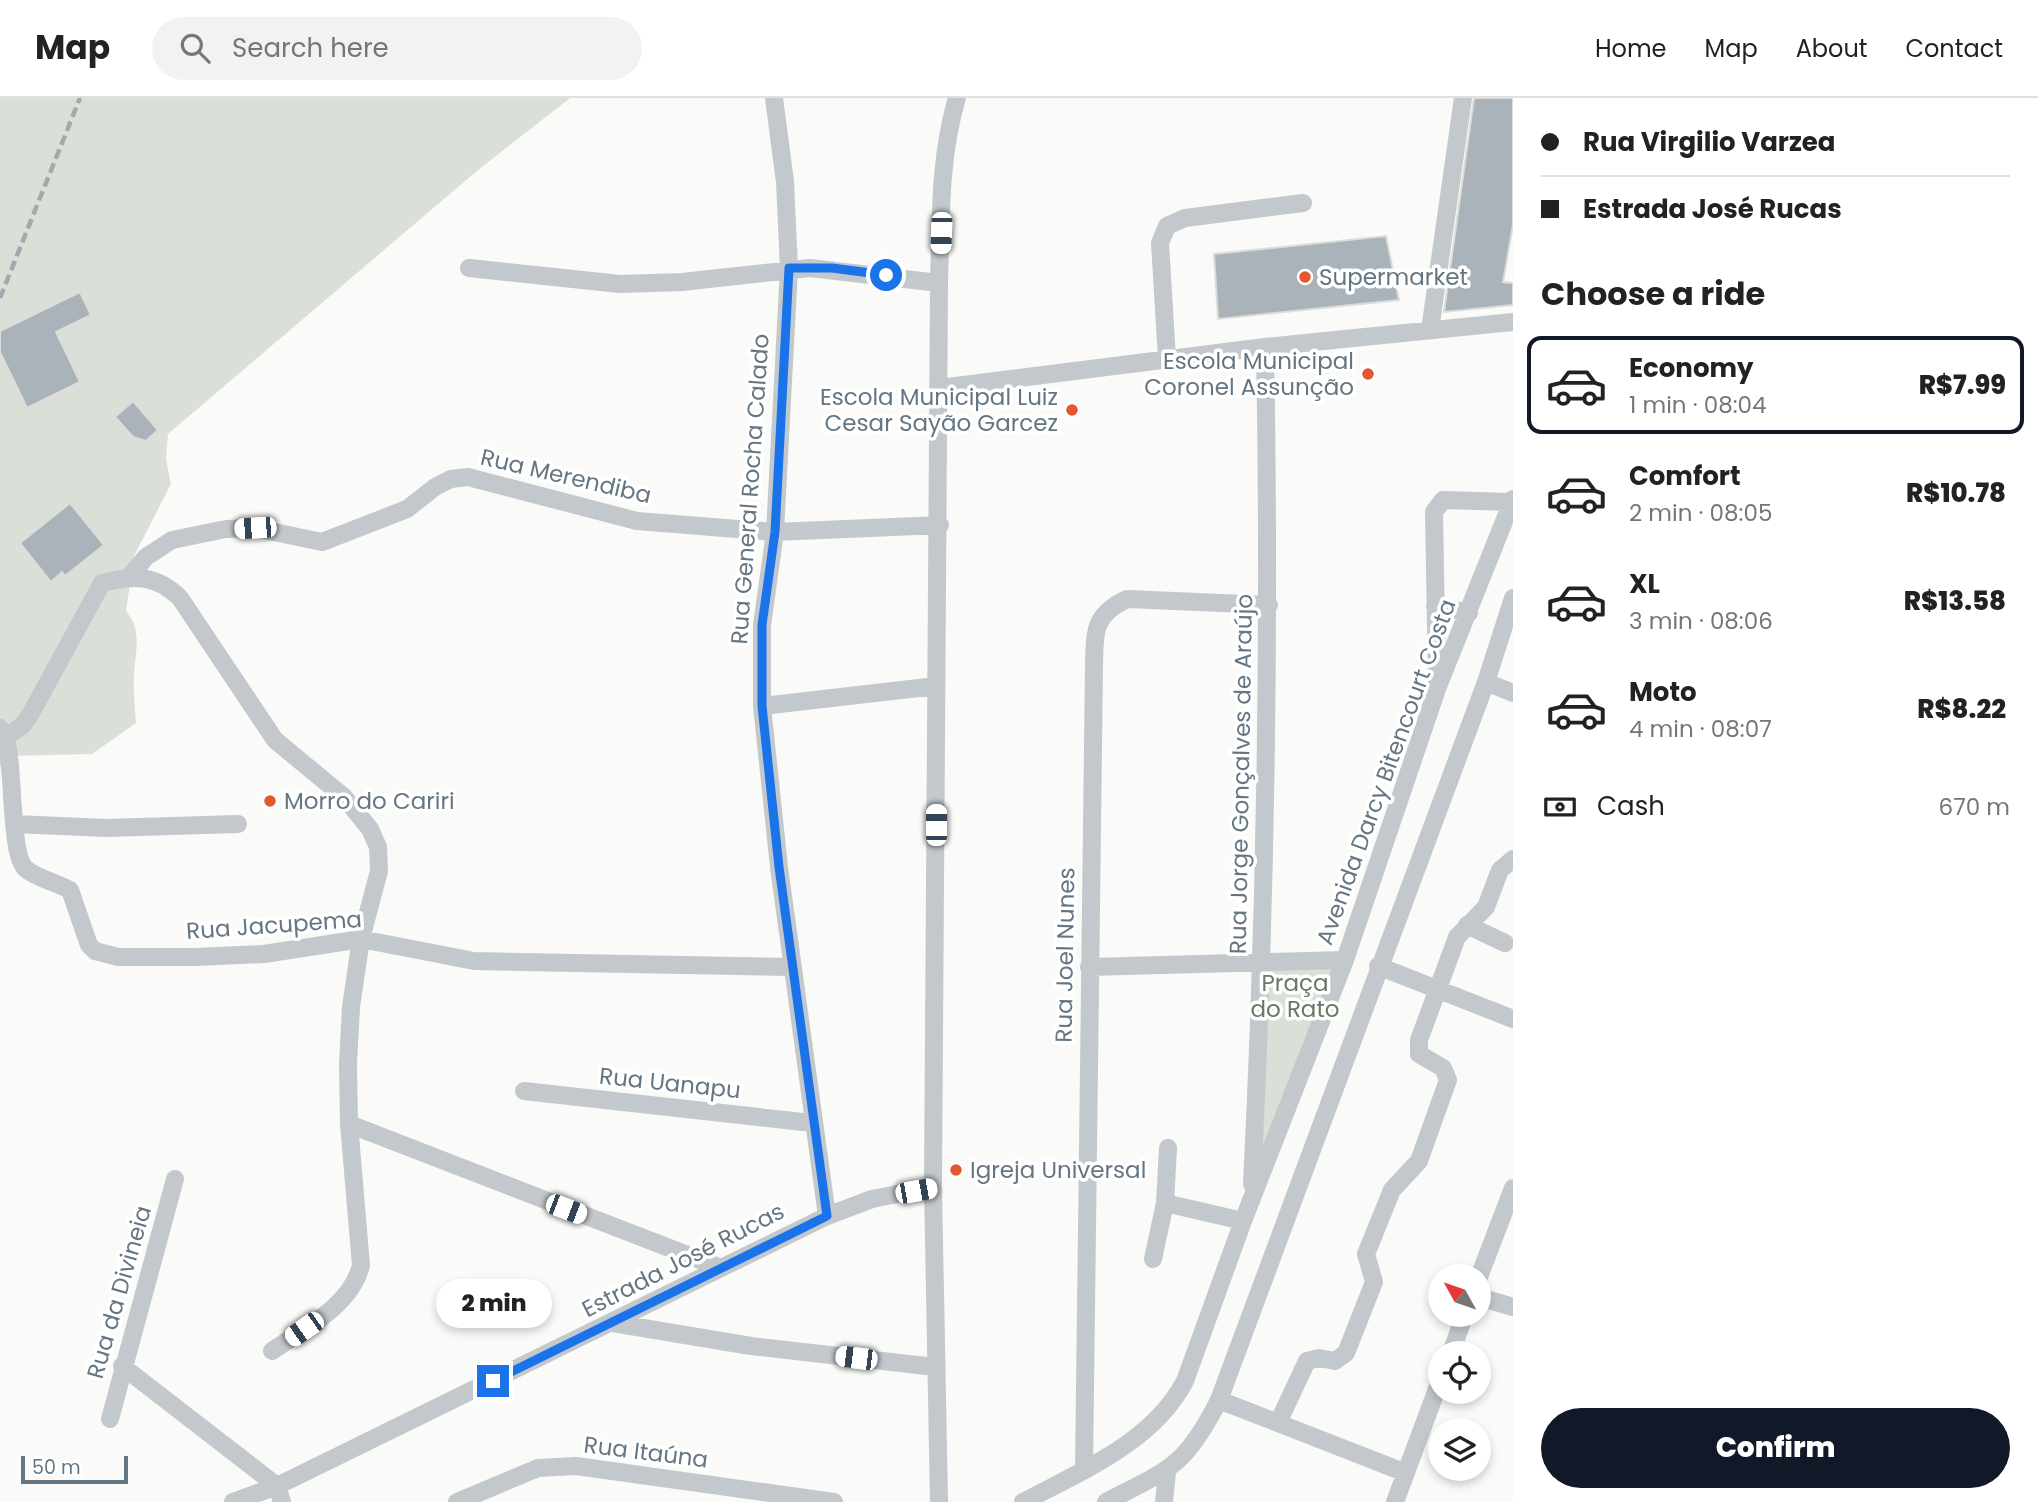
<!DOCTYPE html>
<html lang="en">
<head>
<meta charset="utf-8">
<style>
  body { margin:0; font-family:Poppins,sans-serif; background:#f2f2f2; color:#222; height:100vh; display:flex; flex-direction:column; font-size:26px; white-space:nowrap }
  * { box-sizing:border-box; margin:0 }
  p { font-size:23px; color:#767676 }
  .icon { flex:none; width:38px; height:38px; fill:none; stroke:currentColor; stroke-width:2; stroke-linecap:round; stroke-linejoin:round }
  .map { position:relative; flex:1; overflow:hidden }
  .sheet { display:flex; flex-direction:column; background:#fff; width:525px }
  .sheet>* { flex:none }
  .guide { display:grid; align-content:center; height:154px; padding:0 28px; background:#fff }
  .needle { width:46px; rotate:310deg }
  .tools { position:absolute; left:1428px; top:1166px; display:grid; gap:14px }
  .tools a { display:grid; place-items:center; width:63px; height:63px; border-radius:50%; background:#fff; box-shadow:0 4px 10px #0003; font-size:35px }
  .scale { position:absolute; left:21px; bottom:18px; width:107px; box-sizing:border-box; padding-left:7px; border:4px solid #657683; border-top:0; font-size:19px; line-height:24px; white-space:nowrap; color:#657683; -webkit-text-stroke:5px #fff; paint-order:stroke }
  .end { position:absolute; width:32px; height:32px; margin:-16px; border:9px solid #1a73e8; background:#fff; box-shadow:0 0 0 4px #fff }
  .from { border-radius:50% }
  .bubble { position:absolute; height:49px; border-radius:24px; background:#fff; box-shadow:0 4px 10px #0003; font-size:23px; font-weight:800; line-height:49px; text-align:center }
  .car { position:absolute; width:21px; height:42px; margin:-21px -10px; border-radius:9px; box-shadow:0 0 5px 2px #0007; background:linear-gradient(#fff 24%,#345 0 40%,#fff 0 76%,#345 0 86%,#fff 0) }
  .guide b { display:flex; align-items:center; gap:24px; height:66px; font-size:26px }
  .guide b+b { border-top:2px solid #e0e0e0 }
  .guide i { width:18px; height:18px; background:#222 }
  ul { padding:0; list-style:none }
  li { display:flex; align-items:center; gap:21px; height:98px; margin:0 14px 10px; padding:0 14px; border:4px solid transparent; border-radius:14px }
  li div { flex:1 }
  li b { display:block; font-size:26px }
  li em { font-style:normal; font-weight:800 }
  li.on { border-color:#111827 }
  li>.icon { width:63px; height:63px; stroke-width:1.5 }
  h2 { padding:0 28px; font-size:32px; line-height:84px }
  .pay { display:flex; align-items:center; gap:18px; height:77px; padding:0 28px; font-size:26px }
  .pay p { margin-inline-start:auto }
  .cta { display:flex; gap:14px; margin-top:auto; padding:14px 28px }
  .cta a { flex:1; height:80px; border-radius:42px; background:#111827; color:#fff; font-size:28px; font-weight:800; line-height:80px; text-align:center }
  header { display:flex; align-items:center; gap:42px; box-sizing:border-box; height:98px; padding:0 35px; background:#fff; border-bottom:2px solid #e0e0e0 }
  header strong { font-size:33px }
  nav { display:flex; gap:38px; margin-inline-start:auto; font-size:24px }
  .search { width:490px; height:63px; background:#f2f2f2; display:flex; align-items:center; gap:18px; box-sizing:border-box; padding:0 24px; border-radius:38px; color:#767676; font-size:26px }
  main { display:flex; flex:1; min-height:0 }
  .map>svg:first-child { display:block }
  .green { fill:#dadfd7 }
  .building { fill:#aab3b9; stroke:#dcdcda; stroke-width:2 }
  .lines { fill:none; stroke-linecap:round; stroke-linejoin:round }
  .minor { stroke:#c3c8cc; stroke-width:18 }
  .rail { stroke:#a2aab0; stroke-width:4.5; stroke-dasharray:10 5; stroke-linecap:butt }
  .route { stroke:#1a73e8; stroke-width:9 }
  .poi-dot { fill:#e4572e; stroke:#fff; stroke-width:2.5 }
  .labels { text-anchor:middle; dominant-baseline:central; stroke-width:7; stroke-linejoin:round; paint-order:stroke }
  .poi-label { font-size:23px; fill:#657683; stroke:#fff; text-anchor:start }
  .street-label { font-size:23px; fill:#657683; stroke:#fff }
  .park-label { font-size:23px; fill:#687a64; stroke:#fff }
</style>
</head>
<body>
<header>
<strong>Map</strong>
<div class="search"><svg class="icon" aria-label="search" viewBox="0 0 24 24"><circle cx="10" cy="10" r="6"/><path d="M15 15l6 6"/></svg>Search here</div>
<nav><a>Home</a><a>Map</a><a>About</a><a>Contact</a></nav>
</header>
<main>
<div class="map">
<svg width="1513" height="1404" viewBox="0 0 1513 1404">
  <rect width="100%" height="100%" fill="#fafaf8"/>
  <path class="green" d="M0,0H570L478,72L168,336L166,361L171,386L134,458L126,513C144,535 134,555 134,581C133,595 135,610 136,625L92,656L11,658L0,668Z
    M1340,864L1254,1088L1266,871Z"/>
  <path class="building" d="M1474,0H1513V127L1503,184L1513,185V207L1444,214Z
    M1386,138L1399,202L1218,221L1214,156Z
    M80,194L91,217L56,234L80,284L27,310L0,254V233Z
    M133,303L158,332L146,343L133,339L115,319Z
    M70,405L104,447L65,478L62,474L51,484L20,445Z"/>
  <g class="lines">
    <path class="minor" d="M774,0L785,84L789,171L775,434L762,527V608L779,769L827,1118
      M469,170L620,186L682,184L810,170L939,185
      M1430,232L1463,0
      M1167,261L1160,145L1167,128L1185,120L1303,105
      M940,290L1265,249L1513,224
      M130,478L146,459L172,442L226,431L255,430L322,444L407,411L435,389L451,381L468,379L637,423L775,434L940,427
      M1435,508L1469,515
      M1486,584L1513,595
      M1437,585L1434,414L1443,402L1512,404
      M762,608L936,588
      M0,630L5,639L22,628L30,617L102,485C132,477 156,476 180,500L275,642L344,699L370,731L378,749L379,773L361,841L351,909L348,966L349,1026L361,1167C352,1207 304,1231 272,1253
      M5,639C15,667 9,757 26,771C38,781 56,784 70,792L89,847L95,853L118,859H196L264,856L361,841L474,863L793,869
      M15,726L105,730L238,726
      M1467,827L1505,845
      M1378,868L1513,921
      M1089,869L1345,862
      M524,993L812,1025
      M349,1026L721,1170
      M1252,1086C1266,807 1270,528 1265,249
      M1165,1105L1243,1123
      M1153,1161L1165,1105L1168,1050
      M1479,1179L1513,1090
      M1479,1199L1513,1209
      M613,1225L751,1248L935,1269
      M1451,1255L1465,1216
      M122,1268L277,1388L282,1404
      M1219,1302L1406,1375
      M110,1321L175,1081
      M1278,1325L1307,1263L1319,1260L1335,1263L1346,1255L1374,1184L1366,1156L1392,1092L1419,1063L1448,982L1443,970L1419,956V942L1457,839L1486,809L1500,772L1513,761
      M1084,1372L1094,568C1095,533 1093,517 1127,501L1269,507
      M233,1404L277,1388L827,1118L872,1101L933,1089
      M457,1404L538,1370L576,1368L834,1404
      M939,1404L933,1089L939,185C941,123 939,60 957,0
      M1023,1404C1082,1373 1153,1344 1185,1283L1243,1123L1345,862L1437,591L1513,401
      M1106,1404C1170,1371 1185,1369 1219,1302L1486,584L1513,500
      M1164,1404L1167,1374
      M1395,1404L1440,1283"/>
    <path class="rail" d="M0,200L80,0"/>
  </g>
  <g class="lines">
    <path class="route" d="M493,1283L827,1118L779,769L762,608V527L775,434L789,170H832L886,177"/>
  </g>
  <g class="poi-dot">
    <circle cx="1305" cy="179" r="7"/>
    <circle cx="1368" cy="276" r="7"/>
    <circle cx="1072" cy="312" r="7"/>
    <circle cx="270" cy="703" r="7"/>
    <circle cx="956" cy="1072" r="7"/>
  </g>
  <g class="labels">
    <g class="poi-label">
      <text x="1319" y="179">Supermarket</text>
      <text x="1354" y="263" text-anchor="end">Escola Municipal<tspan x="1354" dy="26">Coronel Assunção</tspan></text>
      <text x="1058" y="299" text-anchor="end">Escola Municipal Luiz<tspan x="1058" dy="26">Cesar Sayão Garcez</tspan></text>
      <text x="284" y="703">Morro do Cariri</text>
      <text x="970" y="1072">Igreja Universal</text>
    </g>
    <g class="street-label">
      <text transform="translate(566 378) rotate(13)">Rua Merendiba</text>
      <text transform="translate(750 391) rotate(-86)">Rua General Rocha Calado</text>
      <text transform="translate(1386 674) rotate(-70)">Avenida Darcy Bitencourt Costa</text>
      <text transform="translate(1241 676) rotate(-89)">Rua Jorge Gonçalves de Araújo</text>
      <text transform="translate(274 827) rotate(-4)">Rua Jacupema</text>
      <text transform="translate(1065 857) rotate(-89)">Rua Joel Nunes</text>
      <text transform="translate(670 985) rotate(6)">Rua Uanapu</text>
      <text transform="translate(683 1162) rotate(-27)">Estrada José Rucas</text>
      <text transform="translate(119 1194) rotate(-74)">Rua da Divineia</text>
      <text transform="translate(646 1354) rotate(7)">Rua Itaúna</text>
    </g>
    <g class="park-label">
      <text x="1295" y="885">Praça<tspan x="1295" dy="26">do Rato</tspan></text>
    </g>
  </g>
</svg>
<div class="tools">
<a><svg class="needle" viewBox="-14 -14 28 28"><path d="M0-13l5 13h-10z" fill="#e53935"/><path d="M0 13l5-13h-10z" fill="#767676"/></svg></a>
<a><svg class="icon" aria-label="locate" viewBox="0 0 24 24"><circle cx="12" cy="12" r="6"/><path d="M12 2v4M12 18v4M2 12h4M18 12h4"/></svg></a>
<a><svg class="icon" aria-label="layers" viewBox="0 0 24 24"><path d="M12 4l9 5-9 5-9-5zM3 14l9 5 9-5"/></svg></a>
</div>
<div class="scale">50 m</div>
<i class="end from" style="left:886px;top:177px"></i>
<i class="end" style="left:493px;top:1283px"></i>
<div class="bubble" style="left:436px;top:1181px;width:116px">2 min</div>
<i class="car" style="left:941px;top:135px;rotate:182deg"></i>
<i class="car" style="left:255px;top:430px;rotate:267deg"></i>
<i class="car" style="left:936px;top:727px;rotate:0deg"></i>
<i class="car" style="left:916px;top:1093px;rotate:80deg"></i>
<i class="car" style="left:566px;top:1111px;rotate:111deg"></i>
<i class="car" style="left:304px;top:1231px;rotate:235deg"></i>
<i class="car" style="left:856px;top:1260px;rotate:277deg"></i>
</div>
<section class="sheet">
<div class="guide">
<b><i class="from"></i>Rua Virgilio Varzea</b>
<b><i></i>Estrada José Rucas</b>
</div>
<h2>Choose a ride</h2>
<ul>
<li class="on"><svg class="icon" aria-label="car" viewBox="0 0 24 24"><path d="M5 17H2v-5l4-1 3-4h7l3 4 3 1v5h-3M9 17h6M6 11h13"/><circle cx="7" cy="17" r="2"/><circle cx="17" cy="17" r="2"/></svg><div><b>Economy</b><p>1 min · 08:04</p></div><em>R$7.99</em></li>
<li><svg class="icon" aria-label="car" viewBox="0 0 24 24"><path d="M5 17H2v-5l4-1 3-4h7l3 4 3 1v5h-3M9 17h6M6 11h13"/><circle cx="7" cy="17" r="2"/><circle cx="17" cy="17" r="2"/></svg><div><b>Comfort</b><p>2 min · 08:05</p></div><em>R$10.78</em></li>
<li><svg class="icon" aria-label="car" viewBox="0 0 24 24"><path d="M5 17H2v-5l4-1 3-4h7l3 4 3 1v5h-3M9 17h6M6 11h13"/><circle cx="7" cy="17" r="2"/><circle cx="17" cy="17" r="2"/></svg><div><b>XL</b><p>3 min · 08:06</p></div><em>R$13.58</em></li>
<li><svg class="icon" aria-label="car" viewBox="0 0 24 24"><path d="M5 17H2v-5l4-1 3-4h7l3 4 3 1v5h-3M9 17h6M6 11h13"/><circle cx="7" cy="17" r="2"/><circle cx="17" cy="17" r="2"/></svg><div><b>Moto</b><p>4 min · 08:07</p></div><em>R$8.22</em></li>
</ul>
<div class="pay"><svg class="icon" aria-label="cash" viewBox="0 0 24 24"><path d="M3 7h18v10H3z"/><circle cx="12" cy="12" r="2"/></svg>Cash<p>670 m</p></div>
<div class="cta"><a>Confirm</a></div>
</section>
</main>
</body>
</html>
